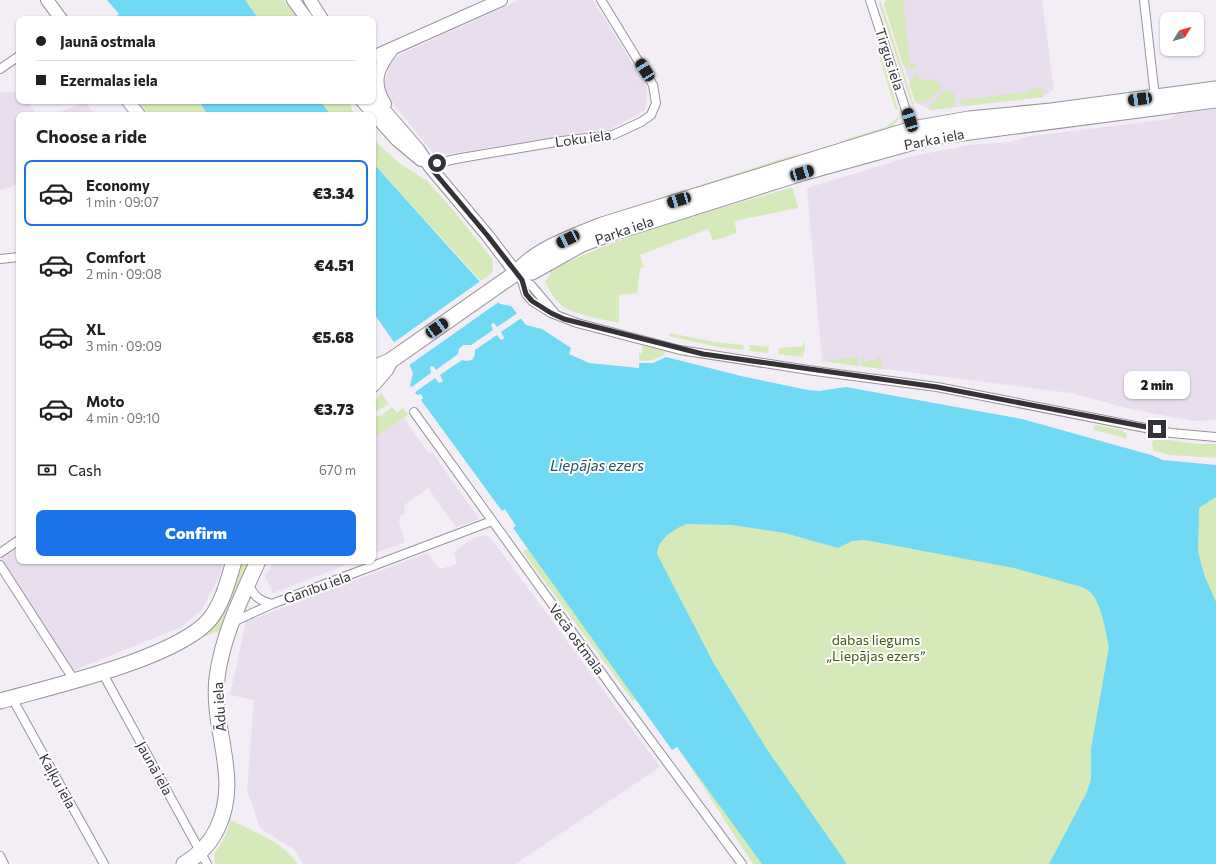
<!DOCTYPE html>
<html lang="en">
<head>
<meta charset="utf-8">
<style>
  body { margin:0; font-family:Commissioner,sans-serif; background:#f2f2f2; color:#202124; height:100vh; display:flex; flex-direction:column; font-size:15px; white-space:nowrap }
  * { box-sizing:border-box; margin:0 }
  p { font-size:13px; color:#757577 }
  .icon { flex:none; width:22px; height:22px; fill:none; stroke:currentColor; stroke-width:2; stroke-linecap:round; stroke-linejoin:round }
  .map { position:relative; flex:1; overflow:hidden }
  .sheet { position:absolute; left:16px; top:112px; width:360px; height:452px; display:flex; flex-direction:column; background:#fff; border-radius:8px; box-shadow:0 1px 3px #0004 }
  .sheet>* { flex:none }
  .guide { position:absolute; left:16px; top:16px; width:360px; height:88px; border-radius:8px; box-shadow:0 1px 3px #0004; display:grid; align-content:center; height:88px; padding:0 20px; background:#fff }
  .needle { width:26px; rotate:53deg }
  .buttons { position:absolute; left:1160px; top:12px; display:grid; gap:8px }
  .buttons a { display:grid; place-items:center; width:44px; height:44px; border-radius:8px; background:#fff; box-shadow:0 1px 3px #0004; font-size:20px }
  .end { position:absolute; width:18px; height:18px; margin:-9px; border:5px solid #343236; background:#fff; box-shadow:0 0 0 2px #fff }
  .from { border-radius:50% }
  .bubble { position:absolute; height:28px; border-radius:8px; background:#fff; box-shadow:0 1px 3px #0004; font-size:13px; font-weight:800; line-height:28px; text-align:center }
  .car { position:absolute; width:12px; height:24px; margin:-12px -6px; border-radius:5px; box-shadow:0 0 3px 1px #0007; background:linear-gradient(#222 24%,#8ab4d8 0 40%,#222 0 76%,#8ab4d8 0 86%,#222 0) }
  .guide b { display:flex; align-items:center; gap:14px; height:38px; font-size:15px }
  .guide b+b { border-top:1px solid #e0e0e0 }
  .guide i { width:10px; height:10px; background:#202124 }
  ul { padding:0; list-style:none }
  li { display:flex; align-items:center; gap:12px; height:66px; margin:0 8px 6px; padding:0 12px; border:2px solid transparent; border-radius:8px }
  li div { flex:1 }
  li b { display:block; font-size:15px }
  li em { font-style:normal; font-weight:800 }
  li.current { border-color:#1a73e8 }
  li>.icon { width:36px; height:36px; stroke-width:1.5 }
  h2 { padding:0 20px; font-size:18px; line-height:48px }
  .pay { display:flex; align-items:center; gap:10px; height:44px; padding:0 20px; font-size:15px }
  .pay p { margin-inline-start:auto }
  .primary-button { display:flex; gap:8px; margin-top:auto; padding:8px 20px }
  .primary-button a { flex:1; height:46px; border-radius:8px; background:#1a73e8; color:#fff; font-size:16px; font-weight:800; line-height:46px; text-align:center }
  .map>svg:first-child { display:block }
  .built { fill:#e8deee }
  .green { fill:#d6e9b8 }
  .water { fill:#70d9f4 }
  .pier { fill:#f3edf6 }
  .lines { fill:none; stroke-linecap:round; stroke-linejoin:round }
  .street-casing { stroke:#98939c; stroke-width:10 }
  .secondary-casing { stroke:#98939c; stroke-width:14 }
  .highway-casing { stroke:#98939c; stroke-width:17 }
  .street { stroke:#fff; stroke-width:8 }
  .secondary { stroke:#fff; stroke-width:12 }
  .highway { stroke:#fff; stroke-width:15 }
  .route { stroke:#343236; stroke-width:5 }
  .labels { text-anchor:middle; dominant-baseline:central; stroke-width:4; stroke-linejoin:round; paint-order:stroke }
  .street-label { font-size:14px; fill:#343236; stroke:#fdfcfe }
  .park-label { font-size:14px; fill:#465d08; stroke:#fdfcfe }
  .water-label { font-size:15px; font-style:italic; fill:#285662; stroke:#fdfcfe }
</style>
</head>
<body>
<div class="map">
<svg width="1216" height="864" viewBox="0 0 1216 864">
  <rect width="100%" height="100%" fill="#f3edf6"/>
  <path class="built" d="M519,0H593L647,87L645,110L611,129L435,156L386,94L384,86L390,63L399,55Z
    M886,0H1042L1054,89L1043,97L930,110L916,103L884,4Z
    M0,92H19V101H28L37,115H19V184L0,190Z
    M85,102L96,115H53Z
    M1216,109V420L1193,421L1130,409L1071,393L822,361L807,188L913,156L970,145L1009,142L1031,136L1170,119L1176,114Z
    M404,418L429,454L432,452L479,519L456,527L428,488L404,505L405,514L400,516L399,522L405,542L373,554V439L394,423L395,424Z
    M484,535L490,537L660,767L515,864H303L295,850L260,828L247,790L254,700L230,695L246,622L427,553L440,569L457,564L454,552L470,540Z
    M19,546V561H224L220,575L201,611L181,627L72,671L0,560Z
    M275,561H356L273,593L265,576Z"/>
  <path class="green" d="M245,0H284L298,19H259Z
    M880,0L884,11L914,105H912L879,4Z
    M886,0H909L903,1L910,64H916V70L903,65L884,4Z
    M876,45L880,51L898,110L895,109Z
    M916,73L920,80L935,79L942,87L929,100L916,103L915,101L909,84Z
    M1040,88H1043V97L964,106L961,104L960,100L1028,92V89Z
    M945,90L955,94V107L930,110V105Z
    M137,101H199L208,115H148Z
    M320,101H349L354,115H331Z
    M899,116C898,134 851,139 837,142L886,127Z
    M373,139L399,163L427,181L454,211L492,259L493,272L481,281L373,163Z
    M803,152L788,160L561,234L595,219Z
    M790,188L793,189L798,208L734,221L737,233L713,241L708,229L640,255L644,267L640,269L637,293L619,295V323C604,319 570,315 559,303C554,298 549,289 545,282L551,274L549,271C625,233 709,212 790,188Z
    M670,333L714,342L744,345L743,350L718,347L669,336Z
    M803,340L805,348L803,357L778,354L779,348L803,346Z
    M750,345L769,347L768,353L749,351Z
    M643,346L665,351L664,355L653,360L639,361V353L641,354Z
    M877,356L882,360L881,369L862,366V357L864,358V362L877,360Z
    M856,357L858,359V366L823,361Z
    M381,393L389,404L373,413V404Z
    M392,407L397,413L403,408L408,415L373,439V417L382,415Z
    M705,408L1216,478V864H753L677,746L635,699L633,701L523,552Z
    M1095,425L1122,430L1127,434L1125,439L1119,436L1093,430Z
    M1156,438L1197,444H1216V458L1170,455L1153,450L1152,442Z
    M240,561H250L222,634L216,632L191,641Z
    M231,820C254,832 283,842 298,864H215L214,854L225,837Z"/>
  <path class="water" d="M107,0H245L259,19H117L115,18L119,14Z
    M199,101H320L331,115H208Z
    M373,163L500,304L511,306L526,325L542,329L571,348L569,354L589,363L639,368V363H653L666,357L741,376L808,390L819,391L846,387L1022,419L1151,455L1163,460L1216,465V497L1199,508L1198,552L1205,577L1216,602V864H1049L1087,792L1091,779V749L1109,647C1106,633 1101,601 1090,592C1088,590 1084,588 1082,587L1014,568L865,540L852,541L838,548L785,533L732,525L687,524C675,528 657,540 657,554L714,664L766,748L847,864H762L677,747L672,750L513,528L516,526L505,509L502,511L421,400L423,398L421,394L417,395L410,385L413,373L409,364L373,312Z"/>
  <path class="pier" d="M482,280L500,301L408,366L393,343Z
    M519,312L523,317L501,332L504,337L503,340L500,339L497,335L475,350V355L472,360L466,361L462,360L440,375L443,381L439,383L435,378L414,393L410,388L431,373L430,367L433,366L436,370L458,354L459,349L463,345H471L493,330L491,324L494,323L497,327Z"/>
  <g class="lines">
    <g class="street-casing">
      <path id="street" d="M870,0L913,132
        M1144,0L1155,97
        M0,69L19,56
        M430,167L437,163L461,158L562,141L613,135L641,122L651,115L656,103L653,85L601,0
        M0,259L19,257
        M516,273L522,281L526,294L532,301L551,313L577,323L680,350L815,371L937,387L1171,433L1216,437
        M522,281L531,285L554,312
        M414,412L619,697L742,864
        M0,553L19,540
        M0,565L74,680
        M248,582C253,596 258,600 272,604
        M233,622L272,604L492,521
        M102,672L207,864
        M12,698L104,864
        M0,856L4,864"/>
    </g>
    <g class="secondary-casing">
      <path id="secondary" d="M47,0L61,19
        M293,0L307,19
        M310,0L322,19
        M373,57L501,0
        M373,97L418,149L430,167L487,235L516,273
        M128,101L139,115
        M362,101L397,140L421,160
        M385,104C372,83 377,69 391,51"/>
    </g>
    <g class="highway-casing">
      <path id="highway" d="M516,273L532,272L582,244L606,235L802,173L932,137L1216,100
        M373,368L390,361L516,273C535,250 574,236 602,225L912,129L969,119L1051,111L1216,89
        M373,384L386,369L390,361
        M0,701C50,687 178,658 210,619C223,602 228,581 234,561
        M184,864C199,855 210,844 217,829C242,778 211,731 217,678C222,637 241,598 258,561"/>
    </g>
    <use href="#street" class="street"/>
    <use href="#secondary" class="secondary"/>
    <use href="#highway" class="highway"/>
  </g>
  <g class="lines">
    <path class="route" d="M437,163L430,167L487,235L522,280L526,294L532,301L551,313L564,319L703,354L937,387L1157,429"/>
  </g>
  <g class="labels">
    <g class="street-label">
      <text transform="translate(890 59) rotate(72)">Tirgus iela</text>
      <text transform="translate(583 138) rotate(-8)">Loku iela</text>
      <text transform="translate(934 139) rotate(-11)">Parka iela</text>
      <text transform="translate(624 230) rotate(-19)">Parka iela</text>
      <text transform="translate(317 587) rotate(-20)">Ganību iela</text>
      <text transform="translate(577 639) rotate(54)">Vecā ostmala</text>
      <text transform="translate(219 707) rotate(-94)">Ādu iela</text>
      <text transform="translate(155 768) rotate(61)">Jaunā iela</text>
      <text transform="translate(58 781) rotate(61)">Kaļķu iela</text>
    </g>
    <g class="park-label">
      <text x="876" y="639">dabas liegums<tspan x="876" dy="16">„Liepājas ezers”</tspan></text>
    </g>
    <g class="water-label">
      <text x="597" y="465">Liepājas ezers</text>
    </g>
  </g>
</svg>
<div class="buttons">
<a><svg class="needle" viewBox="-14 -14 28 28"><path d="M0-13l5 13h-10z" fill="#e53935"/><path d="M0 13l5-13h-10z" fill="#757577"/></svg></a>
</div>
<i class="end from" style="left:437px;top:163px"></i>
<i class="end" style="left:1157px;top:429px"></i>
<div class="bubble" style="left:1124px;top:371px;width:66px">2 min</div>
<i class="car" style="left:645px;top:70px;rotate:327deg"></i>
<i class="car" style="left:1140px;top:99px;rotate:262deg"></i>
<i class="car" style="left:910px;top:120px;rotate:343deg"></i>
<i class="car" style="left:802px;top:173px;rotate:74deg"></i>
<i class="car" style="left:679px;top:200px;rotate:253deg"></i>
<i class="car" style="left:568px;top:239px;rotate:244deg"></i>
<i class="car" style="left:437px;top:328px;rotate:55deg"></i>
<div class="guide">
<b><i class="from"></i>Jaunā ostmala</b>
<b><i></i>Ezermalas iela</b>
</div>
<section class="sheet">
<h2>Choose a ride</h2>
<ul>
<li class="current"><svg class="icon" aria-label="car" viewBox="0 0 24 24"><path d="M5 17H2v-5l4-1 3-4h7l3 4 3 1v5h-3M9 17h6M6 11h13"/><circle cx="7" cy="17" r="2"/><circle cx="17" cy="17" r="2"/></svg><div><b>Economy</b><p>1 min · 09:07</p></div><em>€3.34</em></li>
<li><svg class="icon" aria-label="car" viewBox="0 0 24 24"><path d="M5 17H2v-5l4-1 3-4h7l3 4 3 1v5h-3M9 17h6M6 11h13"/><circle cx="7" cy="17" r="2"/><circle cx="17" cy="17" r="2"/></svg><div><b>Comfort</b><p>2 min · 09:08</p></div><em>€4.51</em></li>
<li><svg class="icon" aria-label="car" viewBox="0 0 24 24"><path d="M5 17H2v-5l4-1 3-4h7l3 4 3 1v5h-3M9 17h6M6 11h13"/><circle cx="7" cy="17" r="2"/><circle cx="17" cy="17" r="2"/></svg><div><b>XL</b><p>3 min · 09:09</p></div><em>€5.68</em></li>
<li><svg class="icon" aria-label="car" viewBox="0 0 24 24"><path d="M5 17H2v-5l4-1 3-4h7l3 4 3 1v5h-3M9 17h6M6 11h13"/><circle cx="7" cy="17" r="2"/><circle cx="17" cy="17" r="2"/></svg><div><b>Moto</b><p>4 min · 09:10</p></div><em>€3.73</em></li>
</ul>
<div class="pay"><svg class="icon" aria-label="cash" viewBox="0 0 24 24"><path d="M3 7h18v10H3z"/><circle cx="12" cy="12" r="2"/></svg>Cash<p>670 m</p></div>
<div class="primary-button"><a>Confirm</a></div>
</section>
</div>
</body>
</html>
